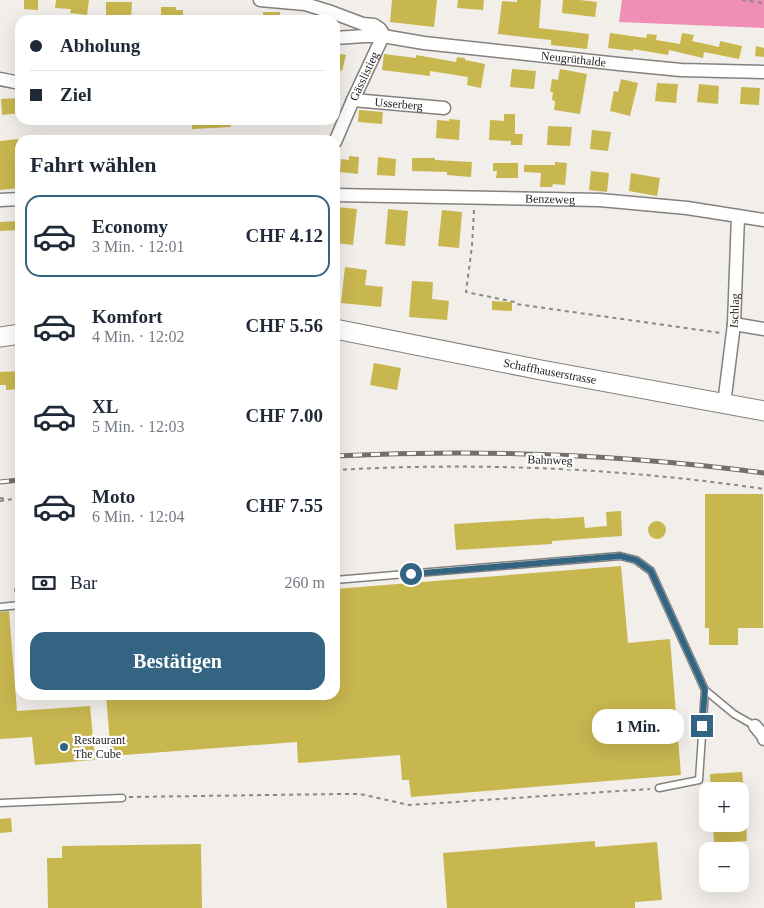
<!DOCTYPE html>
<html lang="de">
<head>
<meta charset="utf-8">
<style>
  body { margin:0; font-family:Georgia,serif; background:#f2f2f3; color:#1f2937; height:100vh; display:flex; flex-direction:column; font-size:19px; white-space:nowrap }
  * { box-sizing:border-box; margin:0 }
  p { font-size:16px; color:#747a83 }
  .icon { flex:none; width:28px; height:28px; fill:none; stroke:currentColor; stroke-width:2; stroke-linecap:round; stroke-linejoin:round }
  .map { position:relative; flex:1; overflow:hidden }
  .sheet { position:absolute; left:15px; top:135px; width:325px; height:565px; display:flex; flex-direction:column; background:#fff; border-radius:15px; box-shadow:0 5px 20px #0002 }
  .sheet>* { flex:none }
  .banner { position:absolute; left:15px; top:15px; width:325px; height:110px; border-radius:15px; box-shadow:0 5px 20px #0002; display:grid; align-content:center; height:110px; padding:0 15px; background:#fff }
  .fabs { position:absolute; left:699px; top:782px; display:grid; gap:10px }
  .fabs a { display:grid; place-items:center; width:50px; height:50px; border-radius:10px; background:#fff; box-shadow:0 5px 20px #0002; font-size:25px }
  .end { position:absolute; width:22px; height:22px; margin:-11px; border:6px solid #336482; background:#fff; box-shadow:0 0 0 2px #fff }
  .from { border-radius:50% }
  .bubble { position:absolute; height:35px; border-radius:15px; background:#fff; box-shadow:0 5px 20px #0002; font-size:16px; font-weight:600; line-height:35px; text-align:center }
  .banner b { display:flex; align-items:center; gap:18px; height:48px; font-size:19px }
  .banner b+b { border-top:1px solid #e0e1e3 }
  .banner i { width:12px; height:12px; background:#1f2937 }
  ul { padding:0; list-style:none }
  li { display:flex; align-items:center; gap:15px; height:82px; margin:0 10px 8px; padding:0 5px; border:2px solid transparent; border-radius:15px }
  li div { flex:1 }
  li b { display:block; font-size:19px }
  li em { font-style:normal; font-weight:600 }
  li.on { border-color:#336482 }
  li>.icon { width:45px; height:45px; stroke-width:1.5 }
  h2 { padding:0 15px; font-size:22px; line-height:60px }
  .pay { display:flex; align-items:center; gap:12px; height:55px; padding:0 15px; font-size:19px }
  .pay p { margin-inline-start:auto }
  .cta { display:flex; gap:10px; margin-top:auto; padding:10px 15px }
  .cta a { flex:1; height:58px; border-radius:15px; background:#336482; color:#fff; font-size:20px; font-weight:600; line-height:58px; text-align:center }
  .map>svg:first-child { display:block }
  .forest { fill:#ef8fb5 }
  .building { fill:#c8b64f }
  .lines { fill:none; stroke-linecap:round; stroke-linejoin:round }
  .service-casing { stroke:#85817e; stroke-width:9 }
  .minor-casing { stroke:#85817e; stroke-width:15 }
  .primary-casing { stroke:#85817e; stroke-width:21 }
  .path { stroke:#8b8886; stroke-width:2; stroke-dasharray:4 4; stroke-linecap:butt }
  .service { stroke:#fff; stroke-width:6 }
  .minor { stroke:#fff; stroke-width:12 }
  .primary { stroke:#fff; stroke-width:19 }
  .rail-casing { stroke:#726f6d; stroke-width:5 }
  .rail { stroke:#fff; stroke-width:3; stroke-dasharray:9; stroke-linecap:butt }
  .route { stroke:#336482; stroke-width:6 }
  .poi-dot { fill:#336482; stroke:#fff; stroke-width:2 }
  .labels { text-anchor:middle; dominant-baseline:central; stroke-width:4.5; stroke-linejoin:round; paint-order:stroke }
  .street-label { font-size:12px; fill:#232120; stroke:#fff }
  .poi-label { font-size:12px; fill:#232120; stroke:#fff; text-anchor:start }
</style>
</head>
<body>
<div class="map">
<svg width="764" height="908" viewBox="0 0 764 908">
  <rect width="100%" height="100%" fill="#f2eeea"/>
  <path class="forest" d="M622,0H764V28L619,22Z"/>
  <path class="building" d="M24,0H38V10L24,9Z
    M56,0H89L87,15L70,13L71,9L55,8Z
    M392,0H437L434,27L390,22Z
    M458,0H484L483,10L457,8Z
    M517,0H541L539,28L589,34L587,49L551,45V40L498,34L502,1L517,2Z
    M563,0H580L597,2L595,17L562,13Z
    M106,2H132L131,20H106Z
    M161,7H176V10H183V20H161Z
    M263,12H280V20H263Z
    M610,33L646,38L647,34L657,35L656,40L680,44L682,33L694,35L692,41L719,47L720,41L742,46L739,59L704,52L703,58L669,50L668,55L633,49V51L608,48Z
    M756,46L764,48V57L755,56Z
    M335,53L346,55L342,71L335,69Z
    M384,54L416,58V55L456,62L457,57L465,58V60L485,64L481,88L467,85L468,77L430,71V76L382,70Z
    M512,69L536,71L534,89L510,87Z
    M560,69L587,74L580,114L554,110L555,101L552,100L553,92H550L552,79L558,80Z
    M621,79L638,83L630,116L610,111L614,91L618,92Z
    M657,83L678,84L676,103L655,101Z
    M699,84L719,86L718,104L697,102Z
    M741,87L760,88L759,105L740,104Z
    M19,98L20,113L2,115L1,99Z
    M359,110L383,112L382,124L358,122Z
    M504,114H515V134H523L522,145H511V141L489,140L490,120L504,121Z
    M449,119L460,120L459,140L436,138L437,120L449,121Z
    M192,120H230L231,127L192,129Z
    M548,126L572,127L570,146L547,145Z
    M592,130L611,132L608,151L590,149Z
    M18,139L20,158H18L20,188L0,190V141Z
    M349,156L359,157L358,174L340,172L341,159L349,160Z
    M378,157L396,159L395,176L377,175Z
    M412,158H435V160L472,162L471,177L447,175V172L412,171Z
    M555,162L567,163L565,185L553,184L552,187H540L541,173L524,172V165H555Z
    M493,163H518V178H496L497,171H493Z
    M591,171L609,173L607,192L589,190Z
    M631,173L660,178L657,196L629,191Z
    M336,207L357,209L353,245L335,243Z
    M388,209L408,211L405,246L385,244Z
    M442,210L462,212L459,248L438,246Z
    M20,221V230L0,231V222Z
    M345,267L367,270L365,285L383,287L381,307L341,303Z
    M412,281L433,282L432,299L449,301L447,320L409,317Z
    M492,301L512,302V311L492,310Z
    M374,363L401,368L397,390L370,385Z
    M20,371V389L6,390V385H0V372Z
    M705,494H763V628H738V645H709V628H705Z
    M621,511L622,536L552,541V544L456,550L454,524L550,518L551,519L584,517L585,528L607,526L606,512Z
    M648 530a9 9 0 1 1 18 0a9 9 0 1 1-18 0Z
    M621,566L628,643L670,639L681,775L411,797L409,780H402L400,755L298,763L297,742L111,756L106,695H335V589Z
    M9,611L17,711L90,706L95,760L35,765L32,737L0,739V612Z
    M742,772L744,791H711L710,774Z
    M11,818L12,832L0,833V819Z
    M713,824H746L747,841L714,843Z
    M595,841V847L657,842L662,900L635,902V908H447L443,853Z
    M201,844L202,908H48L47,858H62V846Z"/>
  <g class="lines">
    <g class="service-casing">
      <path id="service" d="M335,580L620,556L636,560L651,571L705,690L734,714L755,726
        M0,607L20,605
        M659,788L699,780L705,690
        M0,803L122,798"/>
    </g>
    <g class="minor-casing">
      <g id="minor">
        <path d="M260,0L305,4L331,12L363,24L374,25L380,29L382,32L383,36"/>
        <path id="s1" d="M335,38L365,36H383L424,43L619,64L681,70L764,72"/>
        <path d="M0,79L20,83"/>
        <path id="s2" d="M353,100L444,108"/>
        <path id="s3" d="M335,142L353,100L383,36"/>
        <path id="s4" d="M335,195L600,200L687,208L764,220"/>
        <path d="M0,200L20,199"/>
        <path d="M734,324L764,329"/>
        <path id="s5" d="M724,404L734,324L738,216"/>
        <path d="M755,726L764,737V739"/>
      </g>
    </g>
    <g class="primary-casing">
      <g id="primary">
        <path id="s6" d="M335,329L541,370L764,411"/>
        <path d="M0,337L20,334"/>
      </g>
    </g>
    <path class="path" d="M742,0L764,3
      M474,210L472,246L466,292L515,302L516,304L721,333
      M335,470C478,462 622,468 764,489
      M0,498L5,499
      M0,501L20,498
      M15,588L16,598
      M17,612L20,642
      M25,695V696
      M129,797L340,794H360L409,805L650,789"/>
    <use href="#service" class="service"/>
    <use href="#minor" class="minor"/>
    <use href="#primary" class="primary"/>
    <g class="rail-casing">
      <path id="rail" d="M335,456C478,449 622,454 764,473
        M0,482L20,480"/>
    </g>
    <use href="#rail" class="rail"/>
  </g>
  <g class="lines">
    <path class="route" d="M411,574L620,556L636,560L651,571L705,690L702,726"/>
  </g>
  <circle class="poi-dot" cx="64" cy="747" r="5"/>
  <g class="labels">
    <g class="street-label">
      <text stroke="none"><textPath href="#s1" startOffset="240">Neugrüthalde</textPath></text>
      <text stroke="none"><textPath href="#s3" startOffset="72">Gässlistieg</textPath></text>
      <text stroke="none"><textPath href="#s2" startOffset="46">Usserberg</textPath></text>
      <text stroke="none"><textPath href="#s4" startOffset="215">Benzeweg</textPath></text>
      <text stroke="none"><textPath href="#s5" startOffset="94">Ischlag</textPath></text>
      <text stroke="none"><textPath href="#s6" startOffset="219">Schaffhauserstrasse</textPath></text>
      <text transform="translate(550 460) rotate(2)">Bahnweg</text>
    </g>
    <g class="poi-label">
      <text x="74" y="740">Restaurant<tspan x="74" dy="14">The Cube</tspan></text>
    </g>
  </g>
</svg>
<div class="fabs">
<a>+</a>
<a>−</a>
</div>
<i class="end from" style="left:411px;top:574px"></i>
<i class="end" style="left:702px;top:726px"></i>
<div class="bubble" style="left:592px;top:709px;width:92px">1 Min.</div>
<div class="banner">
<b><i class="from"></i>Abholung</b>
<b><i></i>Ziel</b>
</div>
<section class="sheet">
<h2>Fahrt wählen</h2>
<ul>
<li class="on"><svg class="icon" aria-label="car" viewBox="0 0 24 24"><path d="M5 17H2v-5l4-1 3-4h7l3 4 3 1v5h-3M9 17h6M6 11h13"/><circle cx="7" cy="17" r="2"/><circle cx="17" cy="17" r="2"/></svg><div><b>Economy</b><p>3 Min. · 12:01</p></div><em>CHF 4.12</em></li>
<li><svg class="icon" aria-label="car" viewBox="0 0 24 24"><path d="M5 17H2v-5l4-1 3-4h7l3 4 3 1v5h-3M9 17h6M6 11h13"/><circle cx="7" cy="17" r="2"/><circle cx="17" cy="17" r="2"/></svg><div><b>Komfort</b><p>4 Min. · 12:02</p></div><em>CHF 5.56</em></li>
<li><svg class="icon" aria-label="car" viewBox="0 0 24 24"><path d="M5 17H2v-5l4-1 3-4h7l3 4 3 1v5h-3M9 17h6M6 11h13"/><circle cx="7" cy="17" r="2"/><circle cx="17" cy="17" r="2"/></svg><div><b>XL</b><p>5 Min. · 12:03</p></div><em>CHF 7.00</em></li>
<li><svg class="icon" aria-label="car" viewBox="0 0 24 24"><path d="M5 17H2v-5l4-1 3-4h7l3 4 3 1v5h-3M9 17h6M6 11h13"/><circle cx="7" cy="17" r="2"/><circle cx="17" cy="17" r="2"/></svg><div><b>Moto</b><p>6 Min. · 12:04</p></div><em>CHF 7.55</em></li>
</ul>
<div class="pay"><svg class="icon" aria-label="cash" viewBox="0 0 24 24"><path d="M3 7h18v10H3z"/><circle cx="12" cy="12" r="2"/></svg>Bar<p>260 m</p></div>
<div class="cta"><a>Bestätigen</a></div>
</section>
</div>
</body>
</html>
